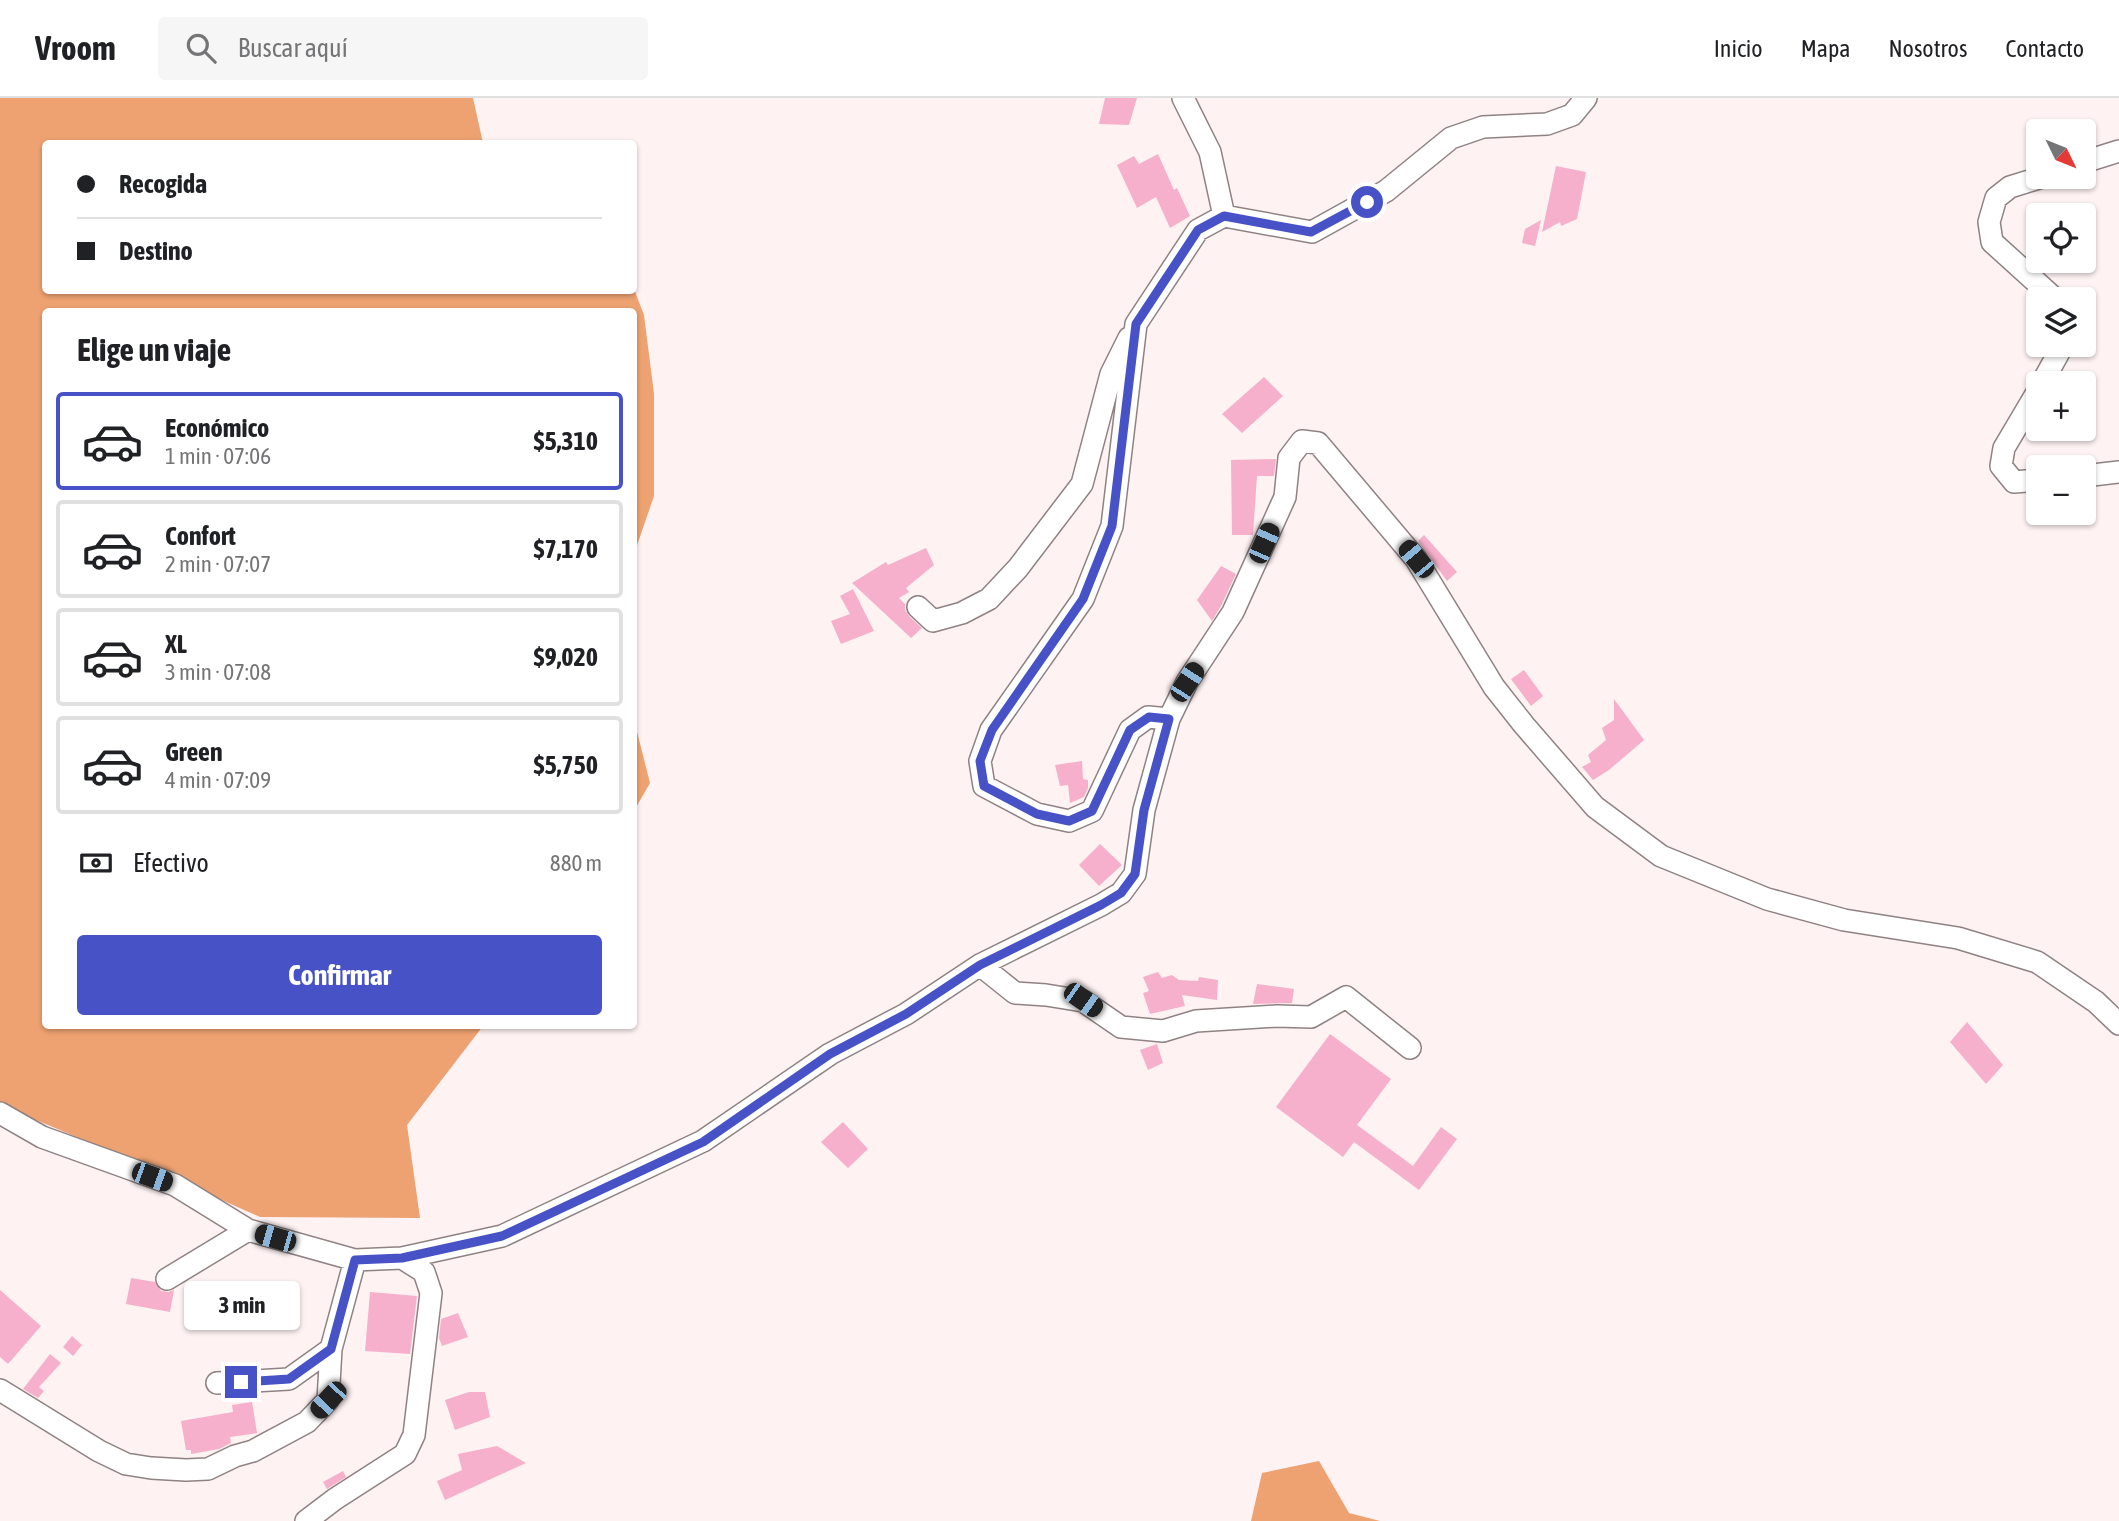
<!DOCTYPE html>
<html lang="es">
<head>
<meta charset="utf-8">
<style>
  body { margin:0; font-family:"Asap Condensed",sans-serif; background:#f6f6f6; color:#202124; height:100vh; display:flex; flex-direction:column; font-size:26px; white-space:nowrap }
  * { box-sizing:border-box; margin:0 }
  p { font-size:23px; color:#757577 }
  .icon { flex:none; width:38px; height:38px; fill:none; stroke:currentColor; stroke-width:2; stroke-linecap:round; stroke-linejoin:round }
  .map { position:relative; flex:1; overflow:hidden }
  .details { position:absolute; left:42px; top:210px; width:595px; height:721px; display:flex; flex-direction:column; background:#fff; border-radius:7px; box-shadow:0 2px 5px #0004 }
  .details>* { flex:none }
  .guide { position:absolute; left:42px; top:42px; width:595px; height:154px; border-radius:7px; box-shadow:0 2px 5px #0004; display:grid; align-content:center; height:154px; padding:0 35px; background:#fff }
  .needle { width:46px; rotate:133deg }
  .controls { position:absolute; left:2026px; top:21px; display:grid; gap:14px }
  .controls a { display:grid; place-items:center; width:70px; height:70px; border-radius:7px; background:#fff; box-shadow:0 2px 5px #0004; font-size:35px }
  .end { position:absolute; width:32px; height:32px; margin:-16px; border:9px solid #4752c7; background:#fff; box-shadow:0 0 0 4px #fff }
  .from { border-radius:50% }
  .bubble { position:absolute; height:49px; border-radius:7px; background:#fff; box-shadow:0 2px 5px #0004; font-size:23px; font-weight:700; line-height:49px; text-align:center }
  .car { position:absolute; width:21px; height:42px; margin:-21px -10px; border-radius:9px; box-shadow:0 0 5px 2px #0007; background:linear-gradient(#222 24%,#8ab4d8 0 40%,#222 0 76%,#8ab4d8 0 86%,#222 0) }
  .guide b { display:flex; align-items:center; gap:24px; height:66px; font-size:26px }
  .guide b+b { border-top:2px solid #e0e0e0 }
  .guide i { width:18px; height:18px; background:#202124 }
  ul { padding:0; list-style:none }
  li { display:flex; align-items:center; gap:21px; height:98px; margin:0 14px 10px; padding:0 21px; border:4px solid #e0e0e0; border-radius:7px }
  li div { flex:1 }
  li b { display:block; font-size:26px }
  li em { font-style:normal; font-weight:700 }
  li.active { border-color:#4752c7 }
  li>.icon { width:63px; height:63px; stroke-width:1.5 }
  h2 { padding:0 35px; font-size:32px; line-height:84px }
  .pay { display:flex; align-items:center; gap:18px; height:77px; padding:0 35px; font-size:26px }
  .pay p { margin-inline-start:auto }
  .button { display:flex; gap:14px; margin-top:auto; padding:14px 35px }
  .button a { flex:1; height:80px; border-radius:7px; background:#4752c7; color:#fff; font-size:28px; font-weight:700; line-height:80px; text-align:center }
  header { display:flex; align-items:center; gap:42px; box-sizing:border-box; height:98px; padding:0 35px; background:#fff; border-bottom:2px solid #e0e0e0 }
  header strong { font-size:33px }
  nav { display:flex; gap:38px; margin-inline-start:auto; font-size:24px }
  .search { width:490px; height:63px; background:#f6f6f6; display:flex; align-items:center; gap:18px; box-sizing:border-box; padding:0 24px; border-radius:7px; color:#757577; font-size:26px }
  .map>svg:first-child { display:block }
  .forest { fill:#eea271 }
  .building { fill:#f6b0cb }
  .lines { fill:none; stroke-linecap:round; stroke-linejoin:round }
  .minor-casing { stroke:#908283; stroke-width:24 }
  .minor { stroke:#fff; stroke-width:21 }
  .route { stroke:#4752c7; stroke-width:9 }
</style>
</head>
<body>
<header>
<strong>Vroom</strong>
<div class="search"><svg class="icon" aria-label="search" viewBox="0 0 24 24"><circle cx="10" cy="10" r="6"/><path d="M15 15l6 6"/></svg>Buscar aquí</div>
<nav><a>Inicio</a><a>Mapa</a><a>Nosotros</a><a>Contacto</a></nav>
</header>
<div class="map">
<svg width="2119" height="1423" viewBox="0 0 2119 1423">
  <rect width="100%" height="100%" fill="#fef2f3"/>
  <path class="forest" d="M0,0H473L483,45L46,46V192H634V191L644,217L654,296V398L634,456V214H46V928H483L407,1027L420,1120L260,1119L134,1063L0,1007Z
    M634,622L650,685L634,713Z
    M1319,1363L1349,1415L1380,1423H1251L1262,1375Z"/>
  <path class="building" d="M1105,0H1137L1129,27L1099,26Z
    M1158,56L1174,92L1177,90L1190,118L1170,130L1156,99L1137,110L1117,67L1134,58L1139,66Z
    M1556,68L1586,74L1577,121L1561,128L1560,124L1542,134Z
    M1541,122L1535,148L1522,145L1525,131Z
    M1264,279L1283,298L1242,335L1222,316Z
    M1276,361L1274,378H1257L1253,437H1232L1231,362Z
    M1424,437L1457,474L1447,483L1418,443Z
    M926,450L934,467L906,490L909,494L899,500L905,506V512L909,518L922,530L911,540L852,485L886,464L888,467Z
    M1221,468L1236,476L1221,508L1212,523L1197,502Z
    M853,491L874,533L841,546L831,523L850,516L840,498Z
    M1524,572L1543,598L1531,608L1511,581Z
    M1614,601L1644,642L1609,672L1593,682L1582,669L1591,664L1588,657L1606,642L1602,630L1614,622Z
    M1082,663L1083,681L1088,682V690L1084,699L1070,705L1068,687L1060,688L1055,667Z
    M1100,746L1122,767L1099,788L1079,767Z
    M1158,874L1162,880L1172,877L1179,882L1198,883L1199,879L1218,882L1217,902L1182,897L1185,908L1150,916L1143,895L1149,893L1143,879Z
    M1257,886L1294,891L1292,905L1253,906Z
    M1967,924L2003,967L1986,986L1950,944Z
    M1330,936L1391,981L1357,1027L1413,1068L1441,1029L1457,1041L1419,1092L1354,1044L1343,1059L1276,1009Z
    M1157,946L1163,965L1148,972L1140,952Z
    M843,1024L868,1051L848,1070L821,1044Z
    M131,1180L155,1184L161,1193L168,1194L174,1192L170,1214L126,1206Z
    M0,1192L41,1228L8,1266L0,1259Z
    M370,1194L417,1198L410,1256L365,1253Z
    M458,1215L468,1239L442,1248L439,1240L441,1221Z
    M72,1238L82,1247L73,1258L63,1249Z
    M50,1256L61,1265L39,1289L44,1293L38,1300L23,1291Z
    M469,1294H485L490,1319L455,1332L445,1302Z
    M252,1304L257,1335L230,1339L231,1345L219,1351L191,1356V1352H186L181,1323L233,1314L232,1307Z
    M497,1348L526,1365L445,1402L437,1383L462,1372L458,1356Z
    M343,1373L346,1379L327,1391L323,1384Z"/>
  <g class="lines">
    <g class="minor-casing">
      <path id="minor" d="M1183,0L1210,54L1224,118
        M2084,64L2119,53
        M2042,79L2010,89L1996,100L1989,124L1992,144L2055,201
        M2042,285L2063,247
        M2039,291L2004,350L2001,368L2014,384L2039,382
        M2084,378L2119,374
        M918,509L933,523L962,515L989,501L1018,470L1082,386L1111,276L1129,240
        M1169,621L1187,584L1233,514L1285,399L1289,360L1302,343L1318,345L1416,461L1494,589L1524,627L1595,709L1661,758L1767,801L1844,822L1958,840L2037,864L2096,904L2119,926
        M980,867L1015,895L1046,897L1083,903L1121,929L1163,933L1196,923L1277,918L1311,919L1346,899L1410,950
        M0,1015L42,1039L175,1087L248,1132L355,1162L402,1160L502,1138L703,1043L830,956L906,916L980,867L1101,807L1121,795L1135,776L1144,712L1169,621L1148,619L1130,632L1092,713L1069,723L1037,716L984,688L980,663L991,632L1083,501L1112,428L1136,226L1198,132L1224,118L1312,134L1386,93L1451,40L1483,29L1547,26L1572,17L1586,0
        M167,1181L248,1132
        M217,1285L289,1281L331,1251
        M0,1292L99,1353L126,1366L151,1370L186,1372L208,1371L235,1358L253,1353L307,1324L328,1302L331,1251L355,1162
        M306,1423L335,1401L405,1356L414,1337L431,1195L424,1174L402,1160"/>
    </g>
    <use href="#minor" class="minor"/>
  </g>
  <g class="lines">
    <path class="route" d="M241,1284L289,1281L331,1251L355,1162L402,1160L502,1138L703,1044L830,956L906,916L980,867L1101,807L1121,795L1135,776L1144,712L1169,621L1149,619L1130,632L1092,713L1069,723L1037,716L984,688L980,663L992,632L1083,501L1112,428L1136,226L1198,132L1224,118L1311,134L1367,104"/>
  </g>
</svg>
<div class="controls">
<a><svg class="needle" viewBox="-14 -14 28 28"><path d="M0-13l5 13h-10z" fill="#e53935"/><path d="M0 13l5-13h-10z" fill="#757577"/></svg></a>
<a><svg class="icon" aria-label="locate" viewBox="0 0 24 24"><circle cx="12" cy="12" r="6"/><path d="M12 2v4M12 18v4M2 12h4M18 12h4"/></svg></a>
<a><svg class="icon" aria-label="layers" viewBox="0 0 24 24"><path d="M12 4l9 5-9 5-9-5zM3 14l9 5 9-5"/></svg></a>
<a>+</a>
<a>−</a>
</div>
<i class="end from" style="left:1367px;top:104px"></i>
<i class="end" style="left:241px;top:1284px"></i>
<div class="bubble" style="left:184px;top:1183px;width:116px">3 min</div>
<i class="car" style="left:1264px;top:445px;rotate:24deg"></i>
<i class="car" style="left:1416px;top:461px;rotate:320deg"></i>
<i class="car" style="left:1187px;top:584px;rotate:33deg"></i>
<i class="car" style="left:1083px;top:902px;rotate:125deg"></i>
<i class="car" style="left:152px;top:1079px;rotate:110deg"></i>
<i class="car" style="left:275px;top:1140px;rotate:286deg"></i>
<i class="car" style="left:328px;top:1302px;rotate:223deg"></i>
<div class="guide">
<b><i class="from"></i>Recogida</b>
<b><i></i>Destino</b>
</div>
<section class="details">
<h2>Elige un viaje</h2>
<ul>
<li class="active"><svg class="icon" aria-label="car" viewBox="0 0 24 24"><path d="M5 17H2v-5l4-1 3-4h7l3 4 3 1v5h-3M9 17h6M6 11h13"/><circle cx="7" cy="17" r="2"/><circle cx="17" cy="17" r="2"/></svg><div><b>Económico</b><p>1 min · 07:06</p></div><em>$5,310</em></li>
<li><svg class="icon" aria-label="car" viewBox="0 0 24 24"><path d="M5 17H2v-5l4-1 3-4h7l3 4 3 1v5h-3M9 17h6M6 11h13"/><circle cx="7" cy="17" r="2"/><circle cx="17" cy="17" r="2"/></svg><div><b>Confort</b><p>2 min · 07:07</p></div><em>$7,170</em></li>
<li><svg class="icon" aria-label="car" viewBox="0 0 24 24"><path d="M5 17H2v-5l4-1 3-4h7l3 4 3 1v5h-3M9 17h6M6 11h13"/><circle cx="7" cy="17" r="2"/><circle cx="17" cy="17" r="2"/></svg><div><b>XL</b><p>3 min · 07:08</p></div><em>$9,020</em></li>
<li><svg class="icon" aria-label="car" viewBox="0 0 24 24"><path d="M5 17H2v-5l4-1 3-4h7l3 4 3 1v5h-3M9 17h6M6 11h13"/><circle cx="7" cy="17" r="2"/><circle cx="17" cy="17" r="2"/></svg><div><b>Green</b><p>4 min · 07:09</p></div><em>$5,750</em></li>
</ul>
<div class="pay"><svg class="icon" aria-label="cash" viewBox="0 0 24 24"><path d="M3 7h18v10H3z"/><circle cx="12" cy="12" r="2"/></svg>Efectivo<p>880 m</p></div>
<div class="button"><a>Confirmar</a></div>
</section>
</div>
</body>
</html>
